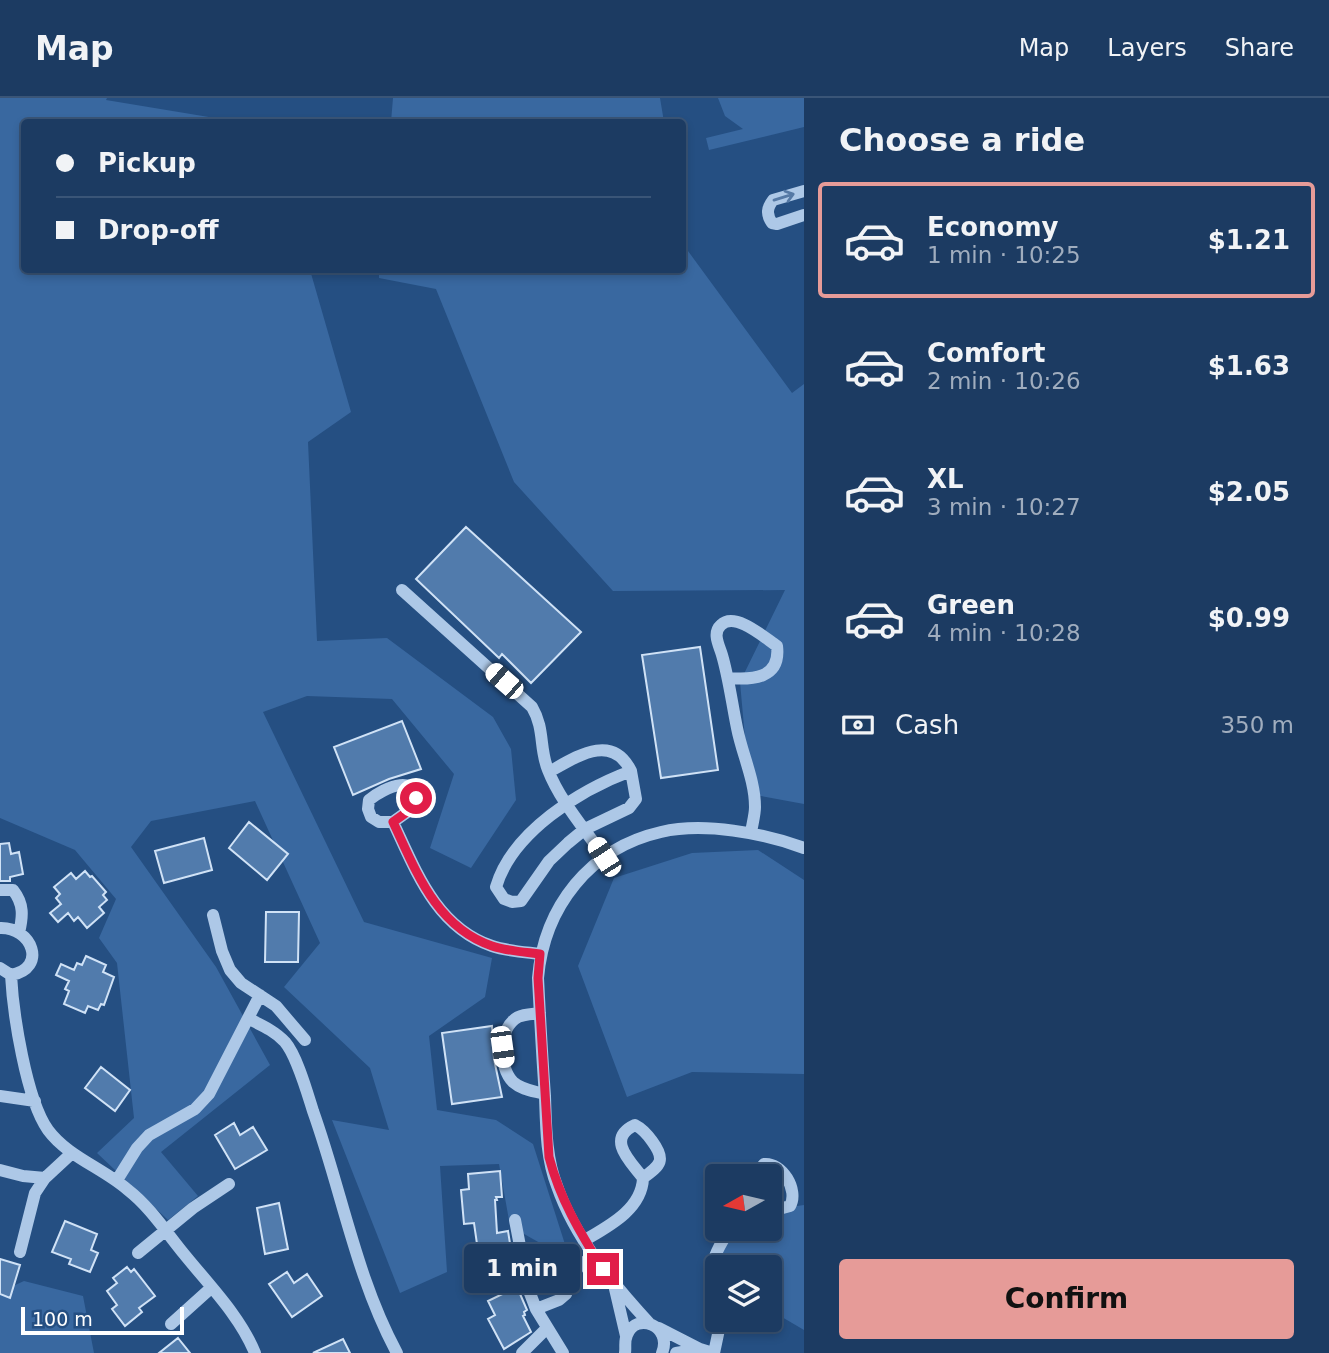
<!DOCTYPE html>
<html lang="en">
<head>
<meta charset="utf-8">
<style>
  body { margin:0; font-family:"DejaVu Sans",sans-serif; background:#29466b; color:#f1f3f6; height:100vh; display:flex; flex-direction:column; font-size:26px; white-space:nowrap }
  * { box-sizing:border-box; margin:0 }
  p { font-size:23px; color:#a0adbe }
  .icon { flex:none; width:38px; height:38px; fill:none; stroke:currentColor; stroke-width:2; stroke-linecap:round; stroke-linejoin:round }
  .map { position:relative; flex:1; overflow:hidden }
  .panel { display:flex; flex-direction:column; background:#1c3b62; width:525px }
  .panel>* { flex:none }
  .banner { position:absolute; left:21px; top:21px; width:665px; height:154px; border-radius:7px; box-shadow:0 4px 10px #0003,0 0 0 2px #3a5577; display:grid; align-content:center; height:154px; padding:0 35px; background:#1c3b62 }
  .needle { width:46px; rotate:262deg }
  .tools { position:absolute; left:705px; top:1066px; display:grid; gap:14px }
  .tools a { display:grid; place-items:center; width:77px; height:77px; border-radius:7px; background:#1c3b62; box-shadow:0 4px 10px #0003,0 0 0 2px #3a5577; font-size:35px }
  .scale { position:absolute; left:21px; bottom:18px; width:163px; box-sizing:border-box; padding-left:7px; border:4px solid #fff; border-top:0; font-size:19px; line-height:24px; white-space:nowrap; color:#fff; -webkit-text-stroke:5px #254f82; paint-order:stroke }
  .end { position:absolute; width:32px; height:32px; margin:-16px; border:9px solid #e11d48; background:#fff; box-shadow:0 0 0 4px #fff }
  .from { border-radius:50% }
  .bubble { position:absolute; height:49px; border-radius:7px; background:#1c3b62; box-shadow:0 4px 10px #0003,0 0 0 2px #3a5577; font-size:23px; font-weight:800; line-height:49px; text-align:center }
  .car { position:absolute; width:21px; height:42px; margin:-21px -10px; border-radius:9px; box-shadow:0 0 5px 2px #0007; background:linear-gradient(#fff 24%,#345 0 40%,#fff 0 76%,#345 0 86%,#fff 0) }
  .banner b { display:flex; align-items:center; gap:24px; height:66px; font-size:26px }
  .banner b+b { border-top:2px solid #3a5577 }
  .banner i { width:18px; height:18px; background:#f1f3f6 }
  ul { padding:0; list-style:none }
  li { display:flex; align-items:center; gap:21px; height:116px; margin:0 14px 10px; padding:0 21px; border:4px solid transparent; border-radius:7px }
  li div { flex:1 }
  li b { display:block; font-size:26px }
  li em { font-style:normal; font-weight:800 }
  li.current { border-color:#e69b98 }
  li>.icon { width:63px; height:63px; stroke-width:1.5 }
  h2 { padding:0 35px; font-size:32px; line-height:84px }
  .pay { display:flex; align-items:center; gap:18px; height:77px; padding:0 35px; font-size:26px }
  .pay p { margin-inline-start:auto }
  .primary-button { display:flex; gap:14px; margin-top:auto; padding:14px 35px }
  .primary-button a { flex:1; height:80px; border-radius:7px; background:#e69b98; color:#111; font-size:28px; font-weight:800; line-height:80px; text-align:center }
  header { display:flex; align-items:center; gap:42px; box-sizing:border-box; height:98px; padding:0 35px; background:#1c3b62; border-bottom:2px solid #3a5577 }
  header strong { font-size:33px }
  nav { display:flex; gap:38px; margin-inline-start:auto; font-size:24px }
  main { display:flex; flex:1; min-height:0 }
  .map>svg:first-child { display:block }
  .green { fill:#3968a0 }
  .building { fill:#517bac; stroke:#d0e2f6; stroke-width:2 }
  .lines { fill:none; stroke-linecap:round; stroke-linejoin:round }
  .minor { stroke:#adc8e7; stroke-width:12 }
  .oneway { stroke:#5579a5 }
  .route { stroke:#e11d48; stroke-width:9 }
</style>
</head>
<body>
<header>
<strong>Map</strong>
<nav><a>Map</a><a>Layers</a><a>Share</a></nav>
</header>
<main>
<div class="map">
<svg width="804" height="1255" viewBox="0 0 804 1255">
  <rect width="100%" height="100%" fill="#254f82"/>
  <path class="green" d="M0,0H107L106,2L239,24H24V172H310L351,314L308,344L317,543L387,540L493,619L511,651L516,702L471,770L430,750L454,676L392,601L307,598L263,614L364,824L492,860L485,899L429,938L437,1012L496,1022L533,1046L570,1162L510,1128L499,1066L440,1068L447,1174L400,1195L332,1022L389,1032L370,970L284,889L320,845L255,703L151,723L131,749L216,869L270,967L161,1054L198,1098L168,1122L97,1055L134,1020L117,865L99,840L116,801L75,752L0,720Z
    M393,0H660L664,24H391Z
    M718,0H804V29L709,52L706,40L743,31L725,18Z
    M683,125L688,153L792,295L804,286V706L750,696L740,584L785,492L613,493L514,384L436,191L379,180V172H682Z
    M758,752L804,782V976L692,974L627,999L578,868L614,780L692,755Z
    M804,1107V1232L770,1212V1169H718L710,1178L729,1131L770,1130V1112Z
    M24,1183L83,1198L94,1255H0V1194Z"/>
  <path class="building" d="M466,429L581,534L531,585L502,556L499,560L416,481Z
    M700,549L718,672L661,680L642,557Z
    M402,623L421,671L389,681L353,697L334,649Z
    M249,724L288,756L267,782L229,750Z
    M204,740L212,772L164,785L155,753Z
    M9,745L11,756L19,754L23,776L10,779V783H0V746Z
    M85,773L90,779L92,778L106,794L103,797L107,802L99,809L104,815L87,830L78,819L74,823L68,815L58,824L50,815L61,806L56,800L60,796L54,789L71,775L76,781Z
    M266,814H299L298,864H265Z
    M86,858L106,867L103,874L114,879L104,907L101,906L98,912L88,908L85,915L64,906L69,893L65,891L69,883L56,877L61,866L74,872L77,865L82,867Z
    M492,928L494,961L502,999L452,1006L442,935Z
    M101,969L130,992L115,1013L85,990Z
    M234,1025L240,1037L253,1029L267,1052L235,1071L215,1037Z
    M500,1073L502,1099H496L497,1102H495L497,1135L508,1133L512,1158H507V1162H505L508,1183L476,1188L471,1154L478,1153L474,1125L464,1126L461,1092L469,1091L468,1076Z
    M279,1105L288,1151L265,1156L257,1110Z
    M65,1123L97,1136L91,1152L98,1155L90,1174L69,1166L71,1161L52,1154Z
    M0,1161L20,1167L10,1200L0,1196Z
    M127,1169L131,1174L134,1171L155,1198L139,1210L142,1214L125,1228L112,1211L117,1207L107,1193L117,1185L113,1180Z
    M287,1174L294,1185L307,1176L322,1198L292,1219L269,1186Z
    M517,1189L527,1212L524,1214L525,1217L523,1218L531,1234L504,1251L488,1221L495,1217L488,1203Z
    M178,1240L190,1255H159Z
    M343,1241L350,1255H313Z"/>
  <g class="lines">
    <path class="minor" d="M804,93L773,102C767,110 766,116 772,125L777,126L804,117
      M402,492L532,609C545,631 539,650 548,672C560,703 585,731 604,759
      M728,580C752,582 781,581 777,548C765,540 735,513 721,527C712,535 719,547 722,557C729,581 732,606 737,630C742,656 755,682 755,709C755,717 752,727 751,735
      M631,673L636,701L629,710L585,731L568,745L549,763L521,803L512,804L504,801L496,789C512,734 580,692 631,673Z
      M549,674C576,659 612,634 631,673
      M393,724L414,709C422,673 384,689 369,702L368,711L371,719L379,724H393C416,773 436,829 492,848C507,853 524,854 540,856
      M0,792H13C24,806 23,818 19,835
      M213,817L222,853L230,872L241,885L276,908L305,942
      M0,830C32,829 48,870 11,877L0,870
      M11,877C13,915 26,1001 48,1032C68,1059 103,1070 128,1092C150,1109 166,1134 184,1156C209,1187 240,1218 255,1255
      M540,915C533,916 524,916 518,919C498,930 498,969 513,984C522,992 534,993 544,996
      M249,921C261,927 275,933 285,944C297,958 307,994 313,1013C342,1094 356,1179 397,1255
      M0,998L35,1003
      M0,1072L23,1078L45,1080L72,1055
      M754,1078L764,1066C782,1064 799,1092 790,1108L779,1111L770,1109
      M117,1082L137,1050L149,1037L195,1011L209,996L260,897
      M515,1122L528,1190L536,1211L563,1255
      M585,1142C609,1128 642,1111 643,1080C631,1064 605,1041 635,1027C643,1031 647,1036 652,1043C666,1062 661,1067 643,1080
      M20,1154L35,1095L45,1080
      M138,1155L193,1110L229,1086
      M615,1191L626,1238
      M718,1200C708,1169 712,1157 731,1130
      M536,1211L559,1202L566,1196L574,1176L580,1167L595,1157
      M171,1226L211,1190
      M650,1226C613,1186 575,1140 557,1088C546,1060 546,1028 545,998C542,958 540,919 538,880C544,809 590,750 661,734C704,724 763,735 804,750
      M659,1230L700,1251L713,1255
      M522,1255L547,1230
      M625,1255C626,1249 624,1243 627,1237C636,1213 673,1228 662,1255
      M676,1255L700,1251
      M714,1255L721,1222"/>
  </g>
  <defs><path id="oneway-shaft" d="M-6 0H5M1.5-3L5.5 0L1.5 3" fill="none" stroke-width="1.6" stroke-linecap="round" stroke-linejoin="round" transform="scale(1.75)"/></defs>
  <use class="oneway" href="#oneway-shaft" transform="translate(784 99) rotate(-17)"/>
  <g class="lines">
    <path class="route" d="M416,700L414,709L393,724C416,773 436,829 492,848C507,853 524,854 540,856L538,880L549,1059C560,1101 580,1135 603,1171"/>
  </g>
</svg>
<div class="tools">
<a><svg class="needle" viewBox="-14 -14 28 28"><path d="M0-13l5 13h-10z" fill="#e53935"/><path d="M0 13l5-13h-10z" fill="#a0adbe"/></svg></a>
<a><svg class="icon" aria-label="layers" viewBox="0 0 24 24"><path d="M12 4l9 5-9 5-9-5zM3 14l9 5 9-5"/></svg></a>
</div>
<div class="scale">100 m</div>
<i class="end from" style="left:416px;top:700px"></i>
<i class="end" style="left:603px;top:1171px"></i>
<div class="bubble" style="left:464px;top:1146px;width:116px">1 min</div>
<i class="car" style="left:504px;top:583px;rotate:311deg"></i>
<i class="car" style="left:604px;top:759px;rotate:327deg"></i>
<i class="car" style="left:502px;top:949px;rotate:172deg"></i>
<div class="banner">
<b><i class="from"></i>Pickup</b>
<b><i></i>Drop-off</b>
</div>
</div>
<section class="panel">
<h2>Choose a ride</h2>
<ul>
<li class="current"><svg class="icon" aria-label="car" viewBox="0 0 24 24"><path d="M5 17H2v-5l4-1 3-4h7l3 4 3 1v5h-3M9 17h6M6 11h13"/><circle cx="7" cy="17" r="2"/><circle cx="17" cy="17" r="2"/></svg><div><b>Economy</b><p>1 min · 10:25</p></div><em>$1.21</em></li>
<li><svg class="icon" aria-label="car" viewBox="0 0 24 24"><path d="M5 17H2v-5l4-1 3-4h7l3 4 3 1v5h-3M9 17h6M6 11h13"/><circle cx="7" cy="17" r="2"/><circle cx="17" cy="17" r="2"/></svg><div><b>Comfort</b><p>2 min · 10:26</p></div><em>$1.63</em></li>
<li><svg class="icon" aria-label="car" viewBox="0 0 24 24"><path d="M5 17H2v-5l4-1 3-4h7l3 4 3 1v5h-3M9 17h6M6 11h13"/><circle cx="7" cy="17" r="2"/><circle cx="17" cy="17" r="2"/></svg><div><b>XL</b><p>3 min · 10:27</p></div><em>$2.05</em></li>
<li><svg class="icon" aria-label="car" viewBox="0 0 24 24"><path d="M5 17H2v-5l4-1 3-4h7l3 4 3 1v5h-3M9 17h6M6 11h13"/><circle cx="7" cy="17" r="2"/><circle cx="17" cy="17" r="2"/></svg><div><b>Green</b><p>4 min · 10:28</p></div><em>$0.99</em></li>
</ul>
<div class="pay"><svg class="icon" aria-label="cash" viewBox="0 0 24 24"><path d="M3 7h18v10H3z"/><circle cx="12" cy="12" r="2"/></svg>Cash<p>350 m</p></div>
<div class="primary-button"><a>Confirm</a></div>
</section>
</main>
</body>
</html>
